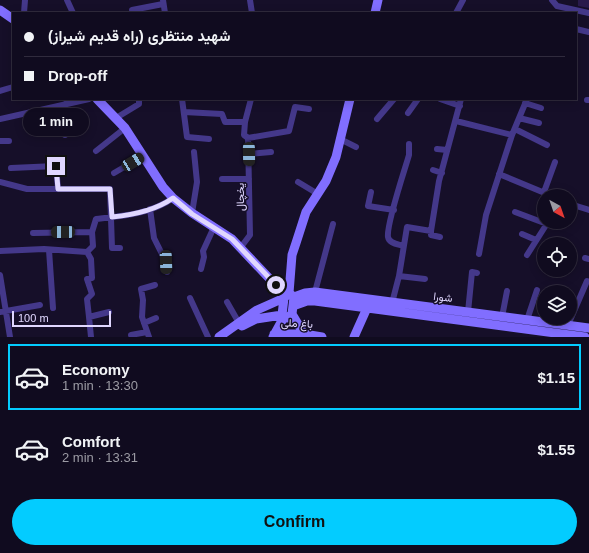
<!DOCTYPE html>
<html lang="en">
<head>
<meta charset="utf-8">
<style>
  body { margin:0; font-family:Helvetica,Vazirmatn,sans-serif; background:#191428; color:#f1f3f6; height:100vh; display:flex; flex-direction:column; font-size:15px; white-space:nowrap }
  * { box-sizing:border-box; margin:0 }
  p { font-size:13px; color:#9c9ba4 }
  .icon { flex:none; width:22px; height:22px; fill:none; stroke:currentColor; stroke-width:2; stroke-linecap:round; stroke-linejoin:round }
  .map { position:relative; height:337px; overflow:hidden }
  .sheet { display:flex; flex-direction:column; background:#100b1f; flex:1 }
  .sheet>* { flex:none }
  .top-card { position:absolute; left:12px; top:12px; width:565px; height:88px; border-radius:0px; box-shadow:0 2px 10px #0003,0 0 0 1px #302b3d; display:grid; align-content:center; height:88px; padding:0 12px; background:#100b1f }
  .needle { width:26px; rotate:140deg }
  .controls { position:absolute; left:537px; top:189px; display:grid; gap:8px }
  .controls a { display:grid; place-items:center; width:40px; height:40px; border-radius:50%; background:#100b1f; box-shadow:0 2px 10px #0003,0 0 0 1px #302b3d; font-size:20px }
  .scale { position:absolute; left:12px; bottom:10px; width:99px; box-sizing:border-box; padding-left:4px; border:2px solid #e0d7ff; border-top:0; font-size:11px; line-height:14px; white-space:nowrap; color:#e0d7ff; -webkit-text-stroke:3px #160f29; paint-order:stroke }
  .end { position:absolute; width:18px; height:18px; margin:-9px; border:5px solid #e0d7ff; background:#111; box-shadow:0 0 0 2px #111 }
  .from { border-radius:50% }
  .bubble { position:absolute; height:28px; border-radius:14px; background:#100b1f; box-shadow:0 2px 10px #0003,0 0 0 1px #302b3d; font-size:13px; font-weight:800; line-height:28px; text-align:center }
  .car { position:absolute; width:12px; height:24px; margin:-12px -6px; border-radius:5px; box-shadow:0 0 3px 1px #0007; background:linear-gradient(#222 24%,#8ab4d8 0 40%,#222 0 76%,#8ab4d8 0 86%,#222 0) }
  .top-card b { display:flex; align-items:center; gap:14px; height:38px; font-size:15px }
  .top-card b+b { border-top:1px solid #302b3d }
  .top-card i { width:10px; height:10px; background:#f1f3f6 }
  ul { padding:7px 0 0; list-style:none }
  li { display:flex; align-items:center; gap:12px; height:66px; margin:0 8px 6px; padding:0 4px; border:2px solid transparent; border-radius:0px }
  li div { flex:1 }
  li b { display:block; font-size:15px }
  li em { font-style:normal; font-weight:800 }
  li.selected { border-color:#03ccff }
  li>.icon { width:36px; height:36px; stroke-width:1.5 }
  .cta { display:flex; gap:8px; margin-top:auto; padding:8px 12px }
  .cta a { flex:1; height:46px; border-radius:24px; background:#03ccff; color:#111; font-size:16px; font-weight:800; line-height:46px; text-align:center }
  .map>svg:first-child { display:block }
  .building { fill:#291a4b }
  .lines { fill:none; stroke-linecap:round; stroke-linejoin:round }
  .street { stroke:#44388a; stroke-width:6 }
  .secondary { stroke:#816eff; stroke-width:9 }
  .route { stroke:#e0d7ff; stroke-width:5 }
  .labels { text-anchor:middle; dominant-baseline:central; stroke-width:3; stroke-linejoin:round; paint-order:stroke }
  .street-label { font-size:11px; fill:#e0d7ff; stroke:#160f29 }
</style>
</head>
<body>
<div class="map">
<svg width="589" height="337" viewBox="0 0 589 337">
  <rect width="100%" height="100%" fill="#160f29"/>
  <path class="building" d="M578,0H589V8L578,6Z"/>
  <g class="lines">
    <path class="street" d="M67,0L73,13
      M163,0L165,13
      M250,0L252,13
      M552,0L557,6L589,13
      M132,10L163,4
      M24,13L25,0
      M456,13L463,0
      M576,29L589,32
      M0,91L13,87
      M182,99L187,137L209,139
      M440,99L460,106
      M587,100H589
      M525,103L541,108
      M65,104L69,123L65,127V135
      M184,112L222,114L225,122H245
      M408,113L418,99
      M116,118L139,104V99
      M519,118L539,123
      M0,119L89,99
      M377,119L394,99
      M456,121L512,135
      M515,129L547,145
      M248,138L289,131L295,107L309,109
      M340,139L356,147
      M0,141H9
      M437,149L447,150
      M96,151L125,128
      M249,154L271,152
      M11,168L56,166L58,189
      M433,170L442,173
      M114,173L143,156
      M499,174L552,196
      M222,179H249
      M0,182L27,189H110L112,248H120
      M298,182L318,194
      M371,192L368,206L394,210
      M544,192L555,162
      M570,204L589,210
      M150,209L154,238L166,262L167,272
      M515,212L547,224
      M192,213L197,182L194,152
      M33,233L92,232
      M522,234L536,240
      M440,237L431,235V231L439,181L461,99
      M403,246C397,244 389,243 388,237C386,225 405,169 409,155V144
      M241,247L250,235L248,138L244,135L245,122L251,99
      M49,250L53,308
      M0,251L44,249L87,252L93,246L92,232L96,219C122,216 151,214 173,198
      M87,252L91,259L92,278L87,279L92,294L87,299L89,317L109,312
      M479,254L486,215L512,135L527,99
      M527,255L548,222
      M585,258L589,259
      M201,269L204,257L203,251L214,227
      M0,275L10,337
      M399,276L425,279
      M315,292L333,224
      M190,298L208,337
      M227,302L239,323
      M392,303L399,276L407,227L431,231
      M0,312L40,305
      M468,312L472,272L477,273
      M89,317L91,337
      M502,317L507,291
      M527,320L537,290
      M144,323L156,318
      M568,325L587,281
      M131,335L147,332
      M149,337L142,317L143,300L141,289L155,285"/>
    <path class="secondary" d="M0,10L13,19
      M375,13L378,0
      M97,99L125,128L163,187L173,198L192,213L232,239L285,295
      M289,293L292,255L296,243L306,212L326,181L336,157L350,99
      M289,293L294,297L292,314L287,318L282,315L284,298Z
      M294,297L305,293L315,292L589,328
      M293,306L307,301H315L585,337
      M292,314L304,334
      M242,326L256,319L282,315
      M274,334H304L322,337
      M219,337L257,310L284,298
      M273,337L284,317
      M354,337L367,308"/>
  </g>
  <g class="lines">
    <path class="route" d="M56,166L58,189H110L112,217C133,215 156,210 173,198L192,214L232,239L276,285"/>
  </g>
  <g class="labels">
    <g class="street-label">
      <text transform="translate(240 197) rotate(-91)">یخچال</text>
      <text transform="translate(443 297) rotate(7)">شورا</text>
      <text transform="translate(297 323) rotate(3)">باغ ملی</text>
    </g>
  </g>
</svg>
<div class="controls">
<a><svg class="needle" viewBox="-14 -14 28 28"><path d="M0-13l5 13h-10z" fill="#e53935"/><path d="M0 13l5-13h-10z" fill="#9c9ba4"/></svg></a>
<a><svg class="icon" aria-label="locate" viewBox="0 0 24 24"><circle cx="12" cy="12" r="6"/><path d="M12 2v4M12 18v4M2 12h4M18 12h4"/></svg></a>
<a><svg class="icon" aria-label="layers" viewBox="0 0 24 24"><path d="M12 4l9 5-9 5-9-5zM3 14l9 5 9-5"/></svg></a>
</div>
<div class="scale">100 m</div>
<i class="end from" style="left:276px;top:285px"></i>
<i class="end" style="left:56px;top:166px"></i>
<div class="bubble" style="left:23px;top:108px;width:66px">1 min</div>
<i class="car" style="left:249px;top:154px;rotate:179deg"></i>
<i class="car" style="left:133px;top:162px;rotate:59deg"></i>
<i class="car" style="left:63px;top:232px;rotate:269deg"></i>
<i class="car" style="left:166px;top:262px;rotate:178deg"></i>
<div class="top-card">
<b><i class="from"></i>شهید منتظری (راه قدیم شیراز)</b>
<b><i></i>Drop-off</b>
</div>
</div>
<section class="sheet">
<ul>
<li class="selected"><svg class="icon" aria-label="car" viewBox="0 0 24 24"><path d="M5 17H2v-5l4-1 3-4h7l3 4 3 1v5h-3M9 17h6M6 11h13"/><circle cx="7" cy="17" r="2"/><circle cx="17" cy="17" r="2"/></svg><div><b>Economy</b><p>1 min · 13:30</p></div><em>$1.15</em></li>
<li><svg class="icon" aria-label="car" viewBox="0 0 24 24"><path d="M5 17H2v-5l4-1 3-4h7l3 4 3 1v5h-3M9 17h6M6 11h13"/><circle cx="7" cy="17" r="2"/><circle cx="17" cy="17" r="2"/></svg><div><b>Comfort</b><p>2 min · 13:31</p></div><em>$1.55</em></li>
</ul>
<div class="cta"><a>Confirm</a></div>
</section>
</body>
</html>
